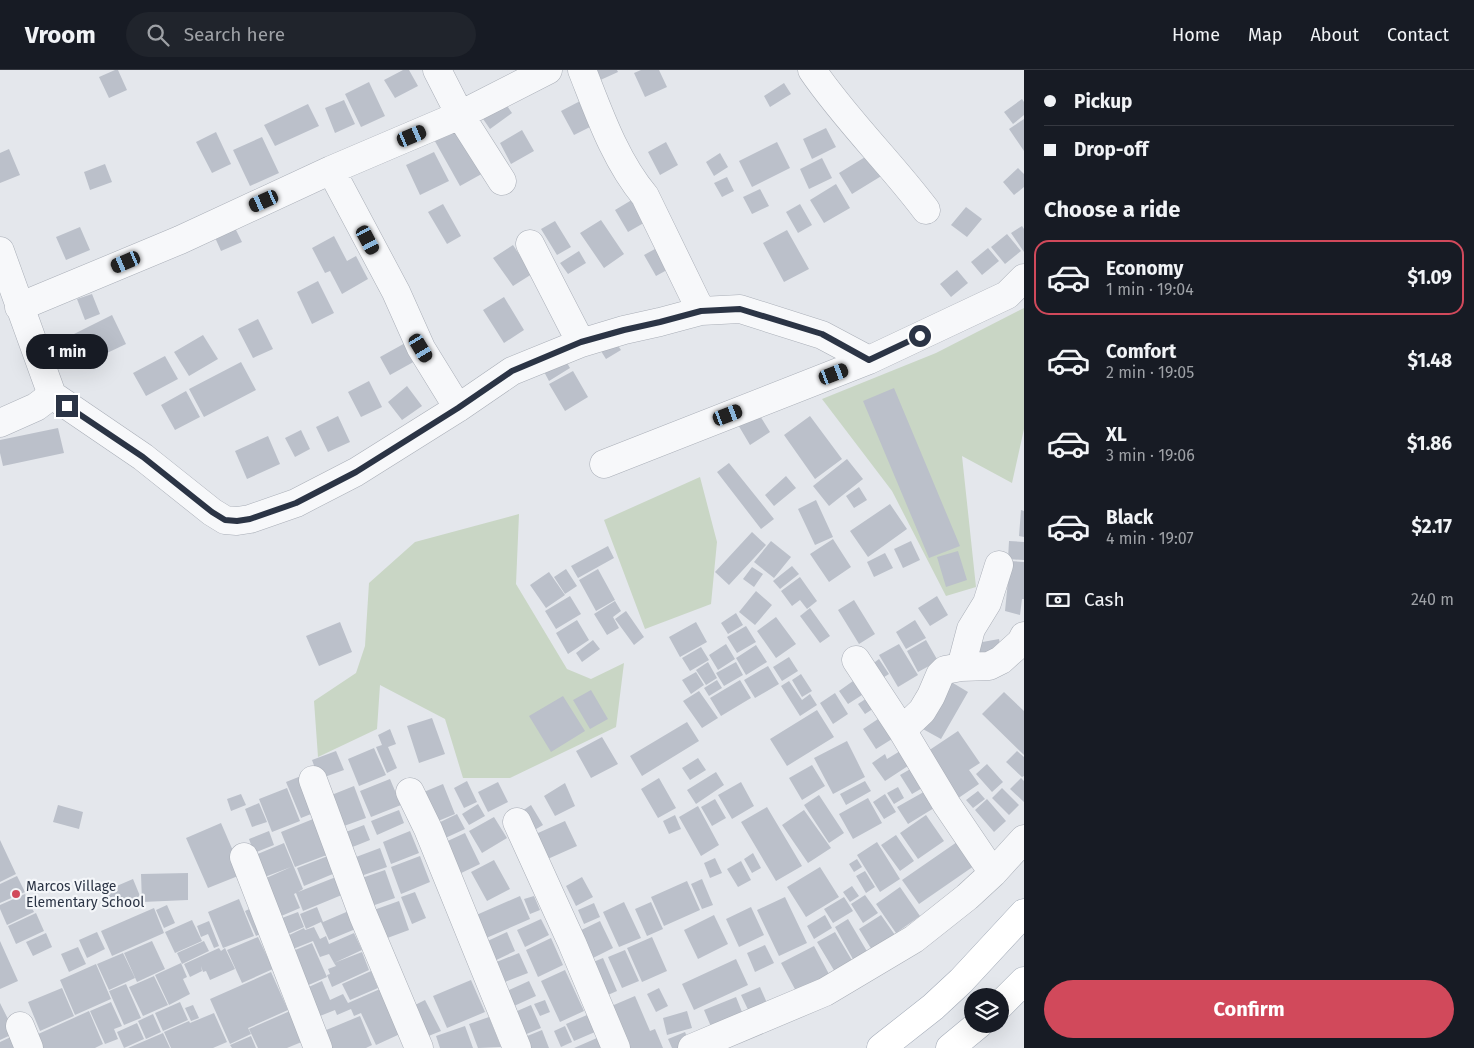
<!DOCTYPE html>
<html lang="en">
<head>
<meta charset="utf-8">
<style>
  body { margin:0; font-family:"Fira Sans",sans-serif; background:#20242c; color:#f1f3f6; height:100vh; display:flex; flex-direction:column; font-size:19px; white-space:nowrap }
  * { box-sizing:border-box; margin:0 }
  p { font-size:16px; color:#9ea1a6 }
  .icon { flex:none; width:28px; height:28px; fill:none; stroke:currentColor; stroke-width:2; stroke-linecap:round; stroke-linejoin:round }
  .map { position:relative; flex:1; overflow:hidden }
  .drawer { display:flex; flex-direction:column; background:#171b24; width:450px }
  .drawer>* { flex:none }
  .banner { display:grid; align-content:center; height:110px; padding:0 20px; background:#171b24 }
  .controls { position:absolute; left:964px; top:918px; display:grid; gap:10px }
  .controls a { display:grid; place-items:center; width:45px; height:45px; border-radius:50%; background:#171b24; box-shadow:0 5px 20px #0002; font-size:25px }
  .end { position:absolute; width:22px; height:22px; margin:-11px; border:6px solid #2b3445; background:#fff; box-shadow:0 0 0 2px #fff }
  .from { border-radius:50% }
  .bubble { position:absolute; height:35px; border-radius:18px; background:#171b24; box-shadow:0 5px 20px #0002; font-size:16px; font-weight:700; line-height:35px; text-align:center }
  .car { position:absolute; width:15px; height:30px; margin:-15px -8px; border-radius:6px; box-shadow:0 0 4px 1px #0007; background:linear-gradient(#222 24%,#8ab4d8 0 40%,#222 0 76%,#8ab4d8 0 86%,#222 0) }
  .banner b { display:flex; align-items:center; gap:18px; height:48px; font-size:19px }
  .banner b+b { border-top:1px solid #363941 }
  .banner i { width:12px; height:12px; background:#f1f3f6 }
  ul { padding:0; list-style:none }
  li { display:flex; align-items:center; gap:15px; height:75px; margin:0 10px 8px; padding:0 10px; border:2px solid transparent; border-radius:15px }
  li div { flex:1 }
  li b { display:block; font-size:19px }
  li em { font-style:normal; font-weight:700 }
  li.active { border-color:#d1495b }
  li>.icon { width:45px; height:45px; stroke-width:1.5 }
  h2 { padding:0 20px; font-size:22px; line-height:60px }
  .pay { display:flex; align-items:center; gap:12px; height:55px; padding:0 20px; font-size:19px }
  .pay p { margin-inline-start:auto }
  .action { display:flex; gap:10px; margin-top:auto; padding:10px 20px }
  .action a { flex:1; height:58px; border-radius:30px; background:#d1495b; color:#fff; font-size:20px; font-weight:700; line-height:58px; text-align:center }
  header { display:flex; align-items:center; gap:30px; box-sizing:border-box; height:70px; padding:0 25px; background:#171b24; border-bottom:1px solid #363941 }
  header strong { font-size:24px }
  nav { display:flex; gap:28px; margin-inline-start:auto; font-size:18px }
  .search { width:350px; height:45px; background:#20242c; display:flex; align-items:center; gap:12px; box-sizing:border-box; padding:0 18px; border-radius:28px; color:#9ea1a6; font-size:19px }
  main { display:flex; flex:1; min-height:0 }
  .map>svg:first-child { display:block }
  .green { fill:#c9d6c5 }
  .building { fill:#bbc0ca }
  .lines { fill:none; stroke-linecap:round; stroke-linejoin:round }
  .minor-casing { stroke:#a9aeb7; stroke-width:29 }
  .major-casing { stroke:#a3abb8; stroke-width:29 }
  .minor { stroke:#f7f8fa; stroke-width:28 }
  .major { stroke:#fff; stroke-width:28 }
  .route { stroke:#2b3445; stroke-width:6 }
  .poi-dot { fill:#d1495b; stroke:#f4f6f9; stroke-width:2 }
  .labels { text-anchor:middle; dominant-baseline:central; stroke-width:4.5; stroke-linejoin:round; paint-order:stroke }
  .poi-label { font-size:14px; fill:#2b3445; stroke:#f4f6f9; text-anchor:start }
</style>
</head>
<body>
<header>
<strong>Vroom</strong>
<div class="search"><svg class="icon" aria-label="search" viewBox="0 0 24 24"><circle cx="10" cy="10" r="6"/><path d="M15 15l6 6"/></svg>Search here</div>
<nav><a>Home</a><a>Map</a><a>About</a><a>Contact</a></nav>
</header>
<main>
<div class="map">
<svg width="1024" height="978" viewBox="0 0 1024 978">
  <rect width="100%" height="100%" fill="#e4e7ec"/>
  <path class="green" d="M1024,238V359L1012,413L962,386L976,517L946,526L892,421L822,329L936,283Z
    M700,407L717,472L711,534L645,559L604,450Z
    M519,444L516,514L567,599L591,609L624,593L616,657L510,708H463L445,649L380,615L377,659L318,687L314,631L356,603L365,576L369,513L415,472Z"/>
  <path class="building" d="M115,0H118L127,20L109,28L99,7Z
    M403,0H409L418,16L395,28L384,10Z
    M590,0H617L618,2L596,12Z
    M641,0H659L667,17L645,27L634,3Z
    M369,12L385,46L361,57L345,24Z
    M784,13L791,24L770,37L764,26Z
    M584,29L598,53L574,65L561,41Z
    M1022,29L1024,32V45L1013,54L1004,42Z
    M344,30L355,54L335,63L325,38Z
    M503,30L512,43L490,59L481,46Z
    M308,34L319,56L275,76L264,55Z
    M1024,49V81L1009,59Z
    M453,55L487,101L460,116L432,66Z
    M826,58L836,77L812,89L803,69Z
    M522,60L534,81L511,94L500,73Z
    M216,62L231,94L212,103L196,72Z
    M262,67L279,103L250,116L233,80Z
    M666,72L678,95L660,105L648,82Z
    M777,72L790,98L752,117L739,91Z
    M9,79L20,105L0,113V83Z
    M434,82L449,111L420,125L406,95Z
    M720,83L728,97L714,106L706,92Z
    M870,84L883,105L852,124L839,103Z
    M822,88L832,108L809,119L800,99Z
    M105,94L112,112L90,120L84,102Z
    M1018,98L1024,104V117L1014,125L1003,112Z
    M727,107L734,121L722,127L714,113Z
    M836,114L850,138L824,153L810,130Z
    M760,119L769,136L752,144L743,127Z
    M635,128L649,150L628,162L615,140Z
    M443,134L461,166L447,174L428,142Z
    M800,134L812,155L798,163L786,142Z
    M966,137L982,149L967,167L951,155Z
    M601,150L624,184L604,198L580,163Z
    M555,151L571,177L557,185L541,159Z
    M233,154L242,172L221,181L213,163Z
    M1022,156L1024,159V182L1011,163Z
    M80,157L90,180L66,190L56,167Z
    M787,160L809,199L784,212L763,173Z
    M1007,164L1021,181L1005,194L991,177Z
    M334,166L347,191L356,186L368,209L342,224L330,201L325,203L312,178Z
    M664,174L676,195L656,206L644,185Z
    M513,175L532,204L513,216L493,188Z
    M988,178L999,191L982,205L971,192Z
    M579,181L586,193L568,204L560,193Z
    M957,200L968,213L951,227L940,214Z
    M318,211L334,243L312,254L297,222Z
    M92,224L100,244L85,250L77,229Z
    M504,227L524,260L504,273L483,240Z
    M112,245L126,274L88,292L74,264Z
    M258,249L273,279L253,288L238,259Z
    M203,265L218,289L189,306L174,282Z
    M73,269L84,291L70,298L58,276Z
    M614,270L621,280L606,289L599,278Z
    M407,272L417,290L390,305L380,287Z
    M165,286L178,309L146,326L133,303Z
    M563,286L570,298L549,311L542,298Z
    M241,292L256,320L204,347L189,319Z
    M573,301L588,327L565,341L549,314Z
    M369,311L382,337L361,347L348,322Z
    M407,316L422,336L402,350L388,332Z
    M894,318L960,476L929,488L863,331Z
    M186,321L200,347L175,360L161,335Z
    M757,341L770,362L750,375L737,353Z
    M338,346L350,372L328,382L316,357Z
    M810,346L842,389L815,409L784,365Z
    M58,358L64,383L3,396L0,383V370Z
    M301,360L310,379L295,387L285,368Z
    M268,366L280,394L247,409L235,381Z
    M847,389L863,409L829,436L813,416Z
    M729,393L774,449L761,459L717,402Z
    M786,406L796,418L774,436L765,425Z
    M859,417L867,430L854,438L846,426Z
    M816,430L833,467L815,475L798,439Z
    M890,434L907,459L868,487L850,461Z
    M1021,440L1024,441V467L1019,466Z
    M752,462L766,475L729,515L715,502Z
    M833,469L851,497L829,512L810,484Z
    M771,471L791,487L774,508L754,492Z
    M911,471L920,490L903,498L894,479Z
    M1009,471L1024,472V490L1008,489Z
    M608,476L614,488L578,508L571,496Z
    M958,481L967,510L946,517L937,487Z
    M885,483L893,498L874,507L867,492Z
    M1010,491L1024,492V529H1022L1020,545L1005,541Z
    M792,496L799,504L780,519L773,511Z
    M752,497L763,504L754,517L743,509Z
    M566,499L577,516L565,524L554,507Z
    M598,499L615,530L596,541L579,510Z
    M549,502L565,525L546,538L530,515Z
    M800,507L817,531L807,539L800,530L792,536L781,521Z
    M756,521L772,535L755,555L739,542Z
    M570,526L581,544L556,559L545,541Z
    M937,526L948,545L930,556L918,538Z
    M854,530L875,564L859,574L838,540Z
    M615,531L621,541L613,547L619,558L607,565L594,544Z
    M810,538L830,566L820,573L800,546Z
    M626,541L644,567L634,575L615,549Z
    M736,543L743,555L728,564L721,553Z
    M776,547L796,574L776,588L757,561Z
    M577,550L589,570L568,584L556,563Z
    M915,550L926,568L906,579L896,562Z
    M340,552L352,582L319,596L306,566Z
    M696,552L707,572L680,587L669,567Z
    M746,556L756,572L737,583L727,567Z
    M999,569L1002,584L981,589L977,573Z
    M593,570L600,579L582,592L576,583Z
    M926,570L938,591L918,602L907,581Z
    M726,574L735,589L718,600L709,585Z
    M899,574L918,605L898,617L879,585Z
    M756,575L767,592L746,605L736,588Z
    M701,577L709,590L690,601L682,588Z
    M789,587L798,601L782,611L773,597Z
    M879,589L889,604L881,609L871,595Z
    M708,592L717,608L706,615L696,600Z
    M736,592L743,605L724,616L716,603Z
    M768,596L779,614L755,628L744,610Z
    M696,602L704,615L691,624L682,610Z
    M801,604L812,621L802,627L792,610Z
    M717,610L722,618L709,626L704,618Z
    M740,610L751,628L721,646L710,628Z
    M948,610L968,622L941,669L921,658Z
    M789,611L802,630L810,624L817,635L800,646L781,616Z
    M853,611L862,625L848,634L839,621Z
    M591,620L608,649L590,659L573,630Z
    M699,621L718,648L702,658L683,631Z
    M1004,622L1024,641V685L982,644Z
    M835,623L848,644L833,654L820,633Z
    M563,626L585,661L551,682L529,646Z
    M867,628L882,633L865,644L858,634Z
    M817,640L834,667L787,696L770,669Z
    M432,648L445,684L419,693L407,656Z
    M878,649L892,669L876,679L863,659Z
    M687,652L699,671L642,706L630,686Z
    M390,659L396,674L388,677L397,698L387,703L376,677L382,675L378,665Z
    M958,661L980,693L969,700L979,714L957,729L925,683Z
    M602,667L618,694L591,708L576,681Z
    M847,671L865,707L833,724L814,688Z
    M374,678L386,705L359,716L348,689Z
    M905,678L914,692L885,711L872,693L885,684L887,689Z
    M336,681L344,700L319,709L312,690Z
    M1017,681L1024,687V706L1022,707L1006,692Z
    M698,688L706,700L690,710L682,698Z
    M919,694L931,713L912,724L900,705Z
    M987,694L1003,712L992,722L976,704Z
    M812,695L825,716L802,730L789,708Z
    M716,702L724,715L696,734L687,720Z
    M306,704L321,740L301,748L286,712Z
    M659,708L676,738L658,748L641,719Z
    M1021,708L1024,711V732L1010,719Z
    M390,709L401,735L371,747L360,721Z
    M467,711L477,732L464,738L454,718Z
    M865,711L871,721L846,735L840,724Z
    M498,712L508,732L488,742L478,722Z
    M741,712L754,736L732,749L718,725Z
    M565,713L575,736L555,746L544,726Z
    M443,714L455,744L431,754L419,724Z
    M354,716L366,748L344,756L346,762L364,755L370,770L350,778L324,728Z
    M898,717L904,728L894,734L887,723Z
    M287,718L300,751L272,762L259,729Z
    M1002,718L1019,735L1009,745L992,728Z
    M929,719L939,735L908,754L897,737Z
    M978,721L985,729L973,738L966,730Z
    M241,724L246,735L231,741L227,729Z
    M885,724L896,742L884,749L873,732Z
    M819,725L844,763L829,773L804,735Z
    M868,728L882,753L853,769L839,744Z
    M715,729L726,748L712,756L701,737Z
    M987,729L1006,751L994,762L975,740Z
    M259,733L267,752L252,757L245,739Z
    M478,734L485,746L469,755L462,744Z
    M58,735L83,742L79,759L53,752Z
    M531,735L543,755L531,762L519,743Z
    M698,736L719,775L701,786L679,747Z
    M767,737L802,796L776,811L741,752Z
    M399,740L404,753L377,765L371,751Z
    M804,740L831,778L808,793L782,755Z
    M457,744L465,759L441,770L434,755Z
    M675,745L681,759L669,764L663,751Z
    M926,745L944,771L918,789L900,763Z
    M318,747L332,783L295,797L281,762Z
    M494,747L507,768L482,783L469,761Z
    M565,751L577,776L541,792L529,767Z
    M221,753L243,804L208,818L186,768Z
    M269,761L274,775L254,783L249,769Z
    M410,761L419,783L391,794L383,772Z
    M465,763L480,794L455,806L439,775Z
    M896,765L914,791L900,801L881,775Z
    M0,770L16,804L0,812Z
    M877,772L900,809L880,822L857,785Z
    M957,772L974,796L919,834L902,810Z
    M284,773L303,819L298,822L341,805L349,822L303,841L296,823L294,824L300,838L279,847L264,809L291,797L262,808L253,786Z
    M380,778L387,797L355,808L348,790Z
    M753,783L761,798L752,803L744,789Z
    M333,784L340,801L304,816L297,798Z
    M420,786L430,812L401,824L391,797Z
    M715,788L722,803L710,808L704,793Z
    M857,789L862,797L854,802L849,794Z
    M494,790L510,819L487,831L471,802Z
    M741,791L751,810L738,817L727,799Z
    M820,797L839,827L806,847L787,817Z
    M385,800L395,828L366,838L356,810Z
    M865,801L875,817L866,823L856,806Z
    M188,803V830L142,832L141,804Z
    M17,806L25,822L0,833V814Z
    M582,807L593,827L576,836L566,816Z
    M133,809L140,826L112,837L105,821Z
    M702,809L713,835L702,839L691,814Z
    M687,811L700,840L664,856L651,827Z
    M852,816L859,826L850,832L843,822Z
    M900,817L920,846L896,863L876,834Z
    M415,822L426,848L412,854L401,827Z
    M25,824L34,842L7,855L0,839V835Z
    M865,825L878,843L863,853L851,834Z
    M520,826L530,849L484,869L474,846Z
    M534,826L540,840L530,844L524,829Z
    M785,827L807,873L779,886L757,840Z
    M844,827L853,841L833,853L824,839Z
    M239,829L254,866L223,878L208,842Z
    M399,831L409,860L382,870L371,841Z
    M624,832L641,868L619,877L603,842Z
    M651,832L663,859L647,866L635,839Z
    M594,833L600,847L584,854L578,840Z
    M167,835L175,853L164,858L156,840Z
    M258,835L268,860L256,866L245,841Z
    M317,837L323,852L351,840L358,858L329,870L321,852L306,859L300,844Z
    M751,837L764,865L739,877L726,849Z
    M154,838L164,863L112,886L101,861Z
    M298,842L304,857L288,864L282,848Z
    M36,843L44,861L16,874L8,856Z
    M714,845L728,874L698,889L684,860Z
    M825,845L832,858L814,869L807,856Z
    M881,845L895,865L872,880L859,859Z
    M541,849L549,865L525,877L517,860Z
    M848,849L868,883L854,891L835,857Z
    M192,850L202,871L175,883L165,862Z
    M209,851L219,876L214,878L208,864L201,867L197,856Z
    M600,851L613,878L585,892L571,865Z
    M314,857L320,869L326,866L329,874L354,863L362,880L334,893L329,884L320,887L313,871L288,881L283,868L304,858L305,860Z
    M97,862L105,879L87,888L79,870Z
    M507,862L515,881L488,894L479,875Z
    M835,862L853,892L835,902L817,872Z
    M46,863L52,877L33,886L26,872Z
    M258,867L273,899L242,913L227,880Z
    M652,867L667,901L642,912L627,878Z
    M551,868L563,895L538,907L526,880Z
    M0,871L18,911L0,919Z
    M152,871L165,899L137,912L124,883Z
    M204,871L209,881L182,894L177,883Z
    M312,873L327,907L304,917L288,883Z
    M765,875L774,893L755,902L747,883Z
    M814,876L830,906L797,923L781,893Z
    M78,877L86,894L69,902L61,884Z
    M219,878L221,881L225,878L235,899L210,910L206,901L203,902L201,896L202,901L190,907L184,894Z
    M625,880L639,911L622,918L608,887Z
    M362,882L369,900L332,917L327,905L330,904L328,899L336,896L334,893Z
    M123,883L135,908L109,920L97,894Z
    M519,883L528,903L497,915L489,895Z
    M603,888L617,921L601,928L586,895Z
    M736,889L748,915L694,940L682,914Z
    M181,893L187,907L183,909L190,924L169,935L155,905Z
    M96,894L111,929L75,945L60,910Z
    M565,900L584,941L560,952L541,911Z
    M371,901L378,918L350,930L342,914Z
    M271,902L288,940L248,958L251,964L230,974L210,929Z
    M154,906L168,935L143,946L129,917Z
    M471,910L485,942L447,958L433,926Z
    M322,911L330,930L343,924L348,933L380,919L400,964L376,975L361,943L354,946L351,939L337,945L335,940L315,948L302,920Z
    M529,911L536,926L505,940L498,925Z
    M126,914L141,948L124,955L109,921Z
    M760,917L770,940L752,948L741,925Z
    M62,918L74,946L40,961L28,932Z
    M659,918L668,936L656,942L647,924Z
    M635,926L650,961L655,959L663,978H619L602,940Z
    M736,927L746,952L715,966L704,940Z
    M425,930L441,961L426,967L411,937Z
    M545,930L550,942L540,946L534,934Z
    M111,932L122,956L114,959L118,969L105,974L90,941Z
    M180,932L188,950L163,961L155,943Z
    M0,933L15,963L0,970Z
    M193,935L199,948L191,951L185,938Z
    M531,935L541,958L517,968L508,945Z
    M89,941L103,974L95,978H42L36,965Z
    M290,941L304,971L287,978H258L249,959Z
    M687,941L692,958L667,965L663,948Z
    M214,943L227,972L213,978H171L164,962L189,951L190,953Z
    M153,944L161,962L146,969L138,951Z
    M587,945L595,962L574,971L566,954Z
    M360,946L372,975L366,978H325L319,963Z
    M489,947L501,977L478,978L469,954Z
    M137,953L144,969L124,978L117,962Z
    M465,956L473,978H440L436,966Z
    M565,956L572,972L561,977L554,961Z
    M542,960L549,978H518L515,971Z
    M685,962L691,976L685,978H672L668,969Z
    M163,963L170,978H128Z
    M15,965L21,978H0V972Z
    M251,966L256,978H232L230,975Z
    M597,968L601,978H574Z"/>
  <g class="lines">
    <g class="minor-casing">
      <path id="minor" d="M437,0L460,45L502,111
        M582,0C599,43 615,90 645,126L701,241
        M812,0C846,50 890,92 926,140
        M331,100L396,222L421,278L458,338
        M530,174L581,273
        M0,181L52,325L143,387L212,442L225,450L237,451L250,449L296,433L356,402L458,338L512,301L581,273L624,260L660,252L701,241L740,239L822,265L869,290
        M19,237L180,170L331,100L460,45L548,0
        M0,353L36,337L52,325
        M604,394L869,290L1007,225L1024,208
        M856,590L902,660L922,641L931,626L940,605L945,600L961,597L989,596L1001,590L1021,572L1024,566
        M961,597L971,559L987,533L999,495
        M902,660L947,735L993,803
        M313,710L363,845L419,978
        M410,722L428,759L517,978
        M517,752L572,873L616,978
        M244,787L318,978
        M20,956L29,978
        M692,978L825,922L914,869L967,827L993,803L1024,769"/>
    </g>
    <g class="major-casing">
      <path id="major" d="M1000,935L1024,911
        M881,978L933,937L961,911L1024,843
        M950,978L979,954"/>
    </g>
    <use href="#minor" class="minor"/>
    <use href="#major" class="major"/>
  </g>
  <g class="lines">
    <path class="route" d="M67,336L143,387L212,442L225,450L237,451L250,449L296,433L356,402L458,338L512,301L581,272L624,260L660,252L701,241L740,239L822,264L869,290L920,266"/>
  </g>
  <circle class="poi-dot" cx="16" cy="824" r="5"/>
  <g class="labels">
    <g class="poi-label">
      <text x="26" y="816">Marcos Village<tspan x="26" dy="16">Elementary School</tspan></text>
    </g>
  </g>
</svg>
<div class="controls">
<a><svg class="icon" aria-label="layers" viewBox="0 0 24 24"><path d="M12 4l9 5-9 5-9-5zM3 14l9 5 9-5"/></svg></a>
</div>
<i class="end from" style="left:920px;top:266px"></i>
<i class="end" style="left:67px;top:336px"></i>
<div class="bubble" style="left:26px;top:264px;width:82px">1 min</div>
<i class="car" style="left:412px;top:66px;rotate:67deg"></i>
<i class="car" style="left:264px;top:131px;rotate:246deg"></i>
<i class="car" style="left:368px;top:170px;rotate:152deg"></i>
<i class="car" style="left:126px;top:192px;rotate:247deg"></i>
<i class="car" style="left:421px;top:278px;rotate:149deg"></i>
<i class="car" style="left:834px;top:304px;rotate:69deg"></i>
<i class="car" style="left:728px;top:345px;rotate:69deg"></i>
</div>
<section class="drawer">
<div class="banner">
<b><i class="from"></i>Pickup</b>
<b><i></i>Drop-off</b>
</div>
<h2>Choose a ride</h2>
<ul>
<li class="active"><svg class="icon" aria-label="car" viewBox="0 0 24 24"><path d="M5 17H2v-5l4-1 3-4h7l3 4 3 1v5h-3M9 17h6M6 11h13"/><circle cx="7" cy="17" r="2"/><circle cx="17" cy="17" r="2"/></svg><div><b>Economy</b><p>1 min · 19:04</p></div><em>$1.09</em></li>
<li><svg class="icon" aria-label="car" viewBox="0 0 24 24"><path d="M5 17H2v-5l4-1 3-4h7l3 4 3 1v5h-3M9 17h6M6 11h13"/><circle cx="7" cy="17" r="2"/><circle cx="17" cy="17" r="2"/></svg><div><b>Comfort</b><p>2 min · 19:05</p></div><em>$1.48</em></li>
<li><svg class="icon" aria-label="car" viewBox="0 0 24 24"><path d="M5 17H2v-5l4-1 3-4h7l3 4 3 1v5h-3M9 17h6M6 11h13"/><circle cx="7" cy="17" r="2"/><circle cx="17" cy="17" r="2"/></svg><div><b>XL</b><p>3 min · 19:06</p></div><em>$1.86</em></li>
<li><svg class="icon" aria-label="car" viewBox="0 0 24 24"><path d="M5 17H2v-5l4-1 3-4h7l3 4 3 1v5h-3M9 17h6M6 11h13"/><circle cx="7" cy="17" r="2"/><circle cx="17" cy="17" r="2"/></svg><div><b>Black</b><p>4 min · 19:07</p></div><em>$2.17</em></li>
</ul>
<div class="pay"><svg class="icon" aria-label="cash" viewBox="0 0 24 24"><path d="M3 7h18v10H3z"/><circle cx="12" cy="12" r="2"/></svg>Cash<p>240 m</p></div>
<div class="action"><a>Confirm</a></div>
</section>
</main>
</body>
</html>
